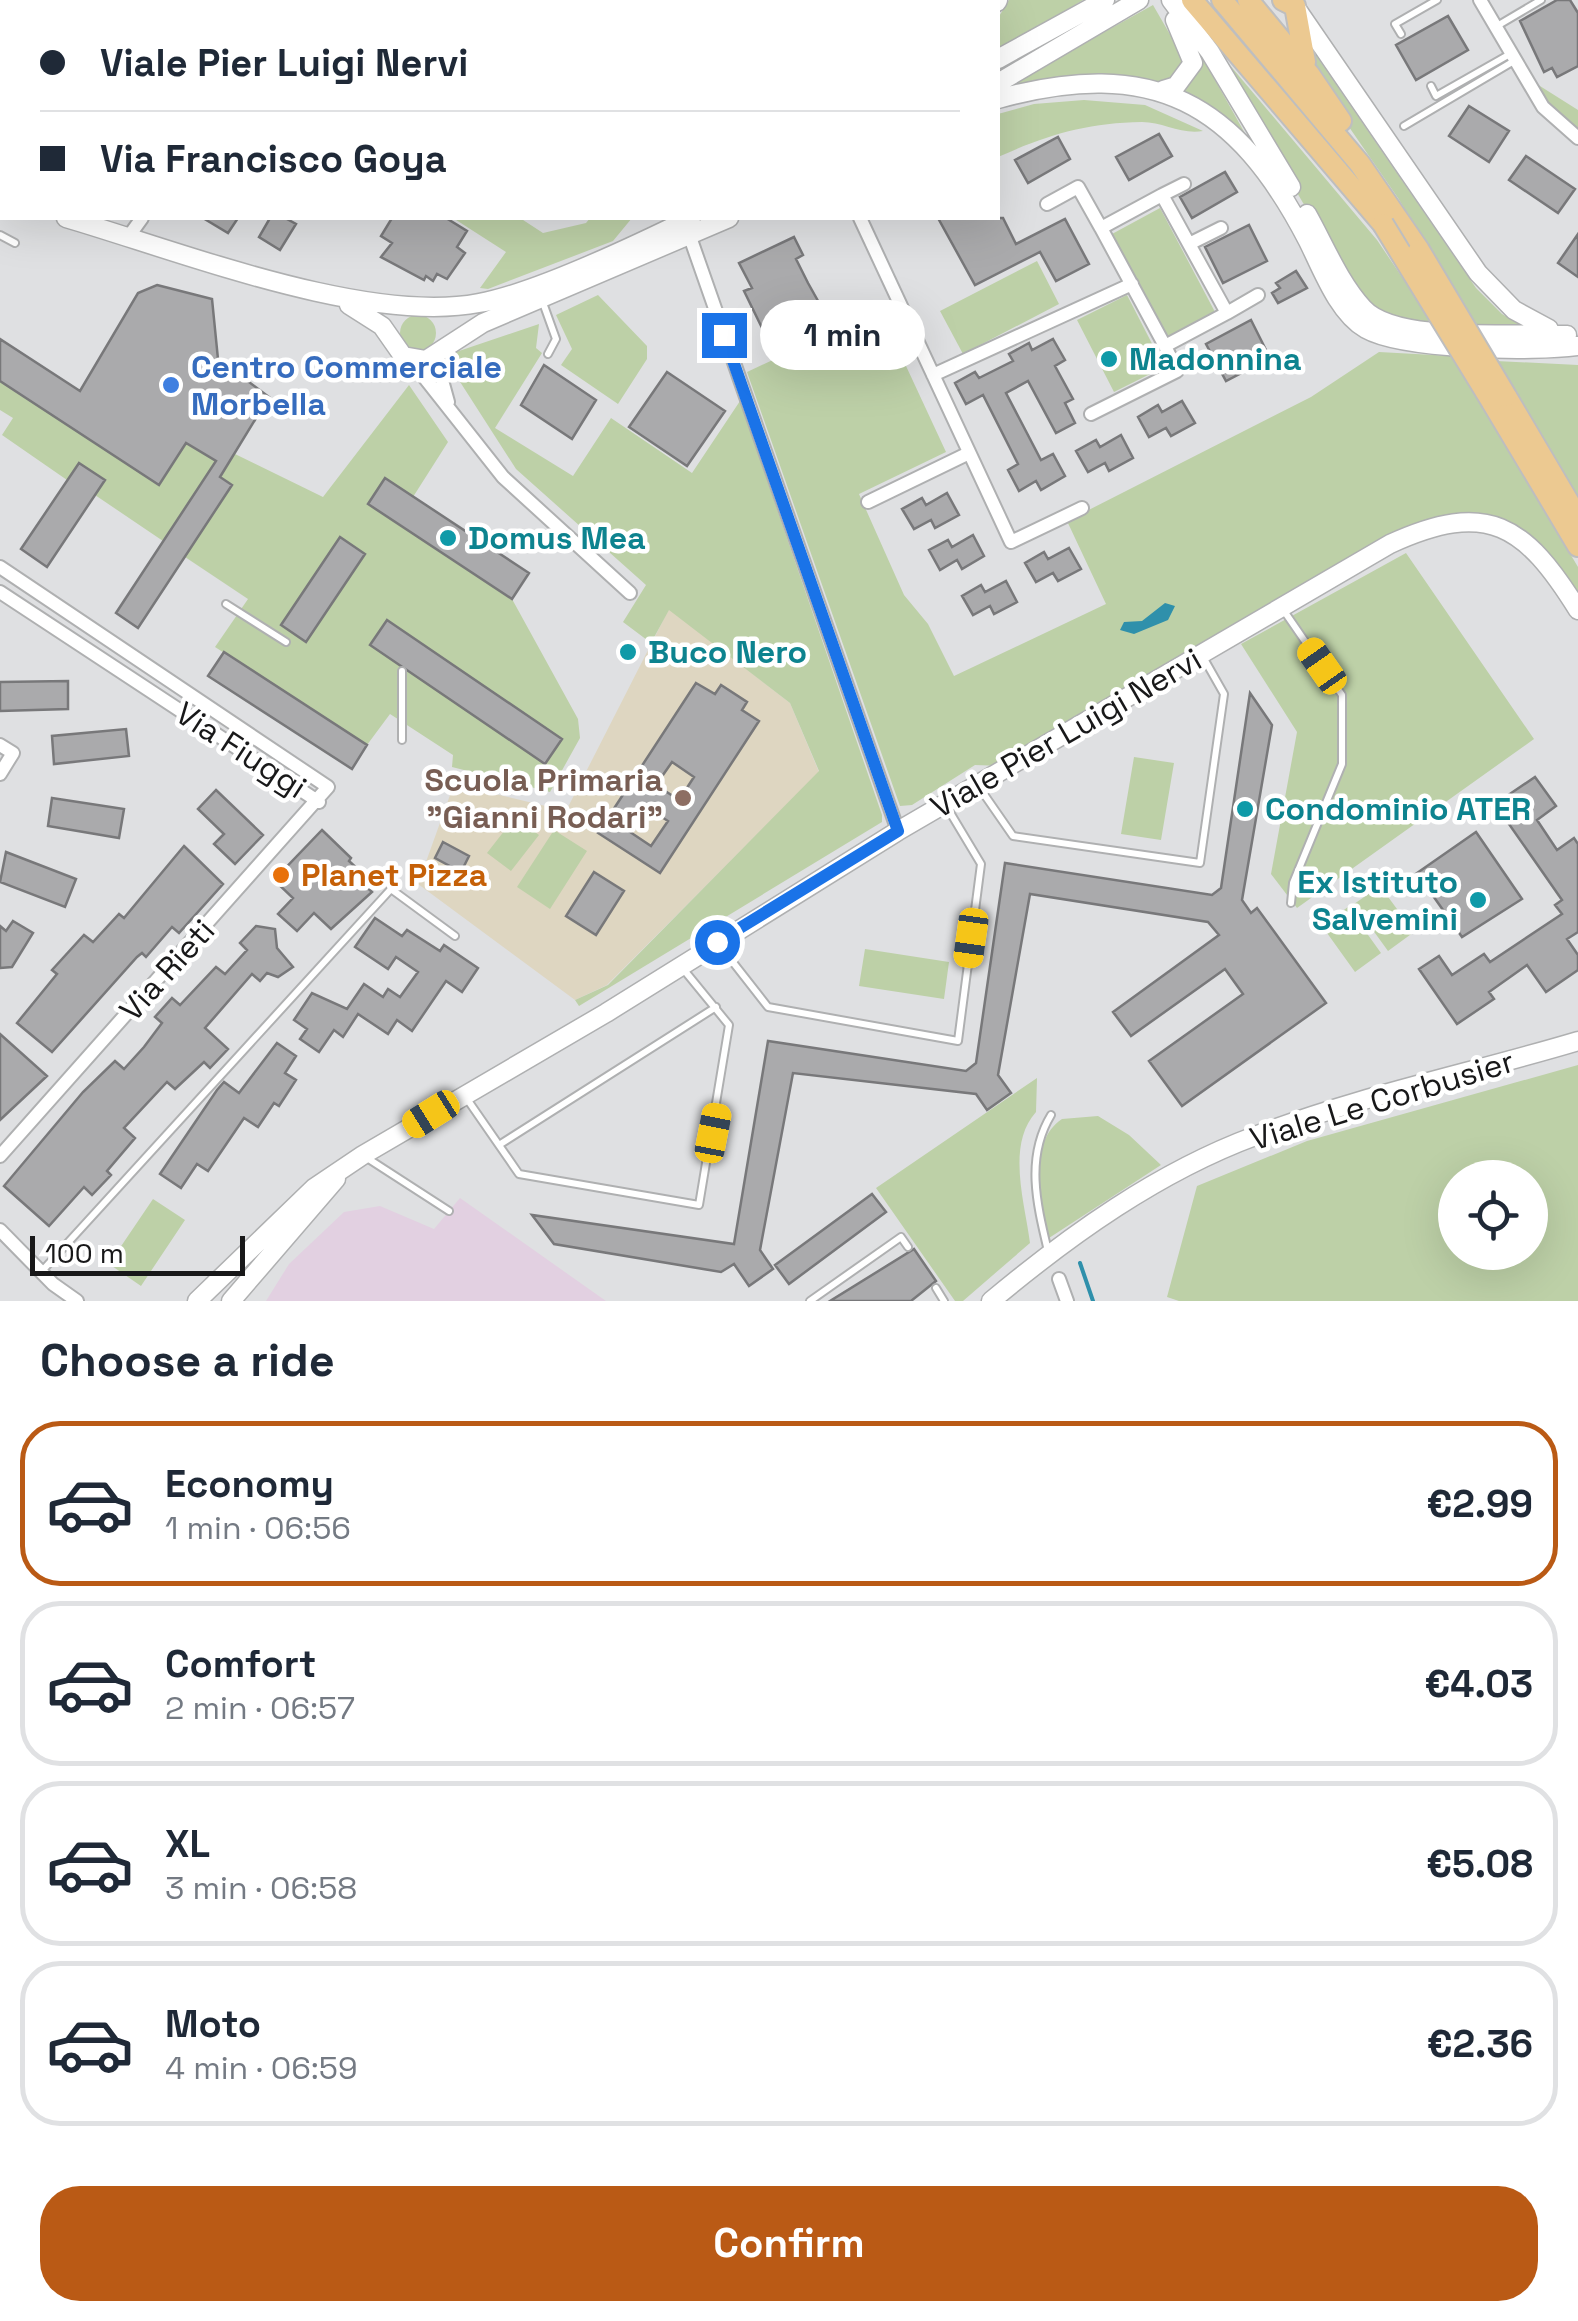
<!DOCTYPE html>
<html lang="en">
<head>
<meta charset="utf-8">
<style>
  body { margin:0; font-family:"Space Grotesk",sans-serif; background:#f2f2f3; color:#1f2937; height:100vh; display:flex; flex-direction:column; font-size:38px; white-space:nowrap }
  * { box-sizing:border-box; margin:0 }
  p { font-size:32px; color:#747a83 }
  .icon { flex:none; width:55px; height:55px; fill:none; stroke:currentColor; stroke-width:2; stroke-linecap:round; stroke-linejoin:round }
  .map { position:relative; height:1301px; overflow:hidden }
  .panel { display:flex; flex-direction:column; background:#fff; flex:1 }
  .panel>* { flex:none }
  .top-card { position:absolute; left:0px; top:0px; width:1000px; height:220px; box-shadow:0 10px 40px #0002; display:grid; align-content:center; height:220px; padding:0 40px; background:#fff }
  .tools { position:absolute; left:1438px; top:1160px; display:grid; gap:20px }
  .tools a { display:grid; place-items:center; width:110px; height:110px; border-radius:50%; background:#fff; box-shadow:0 10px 40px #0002; font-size:50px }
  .scale { position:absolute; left:30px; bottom:25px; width:215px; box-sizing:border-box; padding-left:10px; border:5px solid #181819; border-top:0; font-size:28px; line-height:35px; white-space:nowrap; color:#181819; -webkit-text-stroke:8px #fff; paint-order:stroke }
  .end { position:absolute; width:45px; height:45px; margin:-22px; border:12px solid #1a73e8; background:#fff; box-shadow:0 0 0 5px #fff }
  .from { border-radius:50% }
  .bubble { position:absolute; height:70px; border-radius:35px; background:#fff; box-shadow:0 10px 40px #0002; font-size:32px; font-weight:600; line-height:70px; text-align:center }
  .car { position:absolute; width:30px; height:60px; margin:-30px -15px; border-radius:12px; box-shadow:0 0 8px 2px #0007; background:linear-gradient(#f5c518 24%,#345 0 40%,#f5c518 0 76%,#345 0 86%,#f5c518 0) }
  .top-card b { display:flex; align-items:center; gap:35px; height:95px; font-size:38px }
  .top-card b+b { border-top:2px solid #e0e1e3 }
  .top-card i { width:25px; height:25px; background:#1f2937 }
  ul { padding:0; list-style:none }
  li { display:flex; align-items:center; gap:30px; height:165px; margin:0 20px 15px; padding:0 20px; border:5px solid #e0e1e3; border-radius:40px }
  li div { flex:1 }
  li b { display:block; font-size:38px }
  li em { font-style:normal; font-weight:600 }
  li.current { border-color:#ba5a15 }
  li>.icon { width:90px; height:90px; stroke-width:1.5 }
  h2 { padding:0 40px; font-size:45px; line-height:120px }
  .primary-button { display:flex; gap:20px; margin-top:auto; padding:20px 40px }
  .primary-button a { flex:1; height:115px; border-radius:40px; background:#ba5a15; color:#fff; font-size:40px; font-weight:600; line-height:115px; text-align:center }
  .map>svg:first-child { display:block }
  .commercial { fill:#e2d0e1 }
  .education { fill:#ded6c1 }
  .green { fill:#bdd0a7; fill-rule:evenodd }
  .water { fill:#2f90ab }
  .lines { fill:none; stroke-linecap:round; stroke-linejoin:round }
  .stream { stroke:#2f90ab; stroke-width:4 }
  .building { fill:#aaaaac; stroke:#78787a; stroke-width:2.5; fill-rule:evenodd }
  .lane-casing { stroke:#afb0b1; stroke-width:10 }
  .street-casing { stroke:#afb0b1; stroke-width:16 }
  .secondary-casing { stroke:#afb0b1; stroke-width:21 }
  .primary-casing { stroke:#bebebf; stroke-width:24 }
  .lane { stroke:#fff; stroke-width:6 }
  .street { stroke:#fff; stroke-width:12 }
  .secondary { stroke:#fff; stroke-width:18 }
  .primary { stroke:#ecc991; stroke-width:20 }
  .primary-bridge-casing { stroke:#bebebf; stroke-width:24; stroke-linecap:butt }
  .primary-bridge { stroke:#ecc991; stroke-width:20 }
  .route { stroke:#1a73e8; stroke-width:12 }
  .culture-dot { fill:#0f9aa8; stroke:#fff; stroke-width:4 }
  .shop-dot { fill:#3f7fe0; stroke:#fff; stroke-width:4 }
  .education-dot { fill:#8d6e63; stroke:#fff; stroke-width:4 }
  .food-dot { fill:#e8710a; stroke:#fff; stroke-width:4 }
  .labels { text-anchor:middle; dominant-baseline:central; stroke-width:9; stroke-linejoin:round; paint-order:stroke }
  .culture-label { font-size:32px; font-weight:bold; fill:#0d838f; stroke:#fff; text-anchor:start }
  .shop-label { font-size:32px; font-weight:bold; fill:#366cbe; stroke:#fff; text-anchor:start }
  .street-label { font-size:32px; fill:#181819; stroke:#fff }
  .education-label { font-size:32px; font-weight:bold; fill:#785e54; stroke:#fff; text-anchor:end }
  .food-label { font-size:32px; font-weight:bold; fill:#c56008; stroke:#fff; text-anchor:start }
</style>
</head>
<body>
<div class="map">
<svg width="1578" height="1301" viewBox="0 0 1578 1301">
  <rect width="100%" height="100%" fill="#dfe0e2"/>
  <path class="commercial" d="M460,1198L606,1301H266L289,1264L344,1212L380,1206L434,1229Z"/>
  <path class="education" d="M669,609L790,703L819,772L607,985L575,1000L418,884L454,784L566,811Z"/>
  <path class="green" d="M1009,0H1083L998,52V18Z
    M1153,5L1183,57L1184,66L1170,85L998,91Z
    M1302,35L1476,288L1502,314L1530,330L1478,326L1472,322L1398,198L1309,69Z
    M1207,38L1377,240L1435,326L1405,324L1359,299Z
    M1192,45L1201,55L1256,153L1183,93L1193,78Z
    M1532,81L1578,110V135L1551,113Z
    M1084,100L1145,105L1203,131C1182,135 1163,122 1142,122C1086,123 1047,135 998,157V114L1034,104Z
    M1160,208L1215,312L1167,337L1112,234Z
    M453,218H520L543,233L586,223L590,218H632L613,241L488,289L480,288L506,252Z
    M1037,261L1059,304L963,354L940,311Z
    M598,295L647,346V359L618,404L561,365L572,349L556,315Z
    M1127,295L1164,367L1114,392L1077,320Z
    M880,310L946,452L859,494L904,595L928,624L954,676L1106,604L1067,521L1311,397L1379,352L1452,356L1578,567V600C1541,537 1524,516 1448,517L1003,766L975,765L912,805L900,806L747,372Z
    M400 333a18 18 0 1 1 36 0a18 18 0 1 1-36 0Z
    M539,324L536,348L542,353L495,428L573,476L611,418L692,473L740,401L882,815V822L579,1006L575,1000L608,985L819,771L790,703L669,610L651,643L623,622L646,585L516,469L455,374L451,367L456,352Z
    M1496,361L1578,365V505Z
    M0,381L159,485L186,443L226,467L235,454L323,497L409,385L448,442L413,497L385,478L368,504L512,599L578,719L580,738L550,792L452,767L453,755L390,714L367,745L215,647L248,599L185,557L232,485L209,471L163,541L95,495L104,480L79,463L67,480L2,435L13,418L0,410ZM340,537L364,554L305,641L281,625ZM388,620L561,738V739L371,645Z
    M1406,553L1534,739L1297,908L1271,874L1297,732L1241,644Z
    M1134,757L1174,763L1161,840L1121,834Z
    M515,817L539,835L511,871L487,853Z
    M554,830L587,851L550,909L517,887Z
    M1380,886L1414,932L1388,951L1354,904Z
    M1348,907L1381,953L1355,972L1322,926Z
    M865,949L949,962L944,999L859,986Z
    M1578,1065V1301H1179L1167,1297L1197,1186L1307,1141ZM1455,1178H1530V1252H1455Z
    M1037,1078L1036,1112C1006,1145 1025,1203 1030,1243L963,1301H955L876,1188Z
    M1098,1116L1129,1135L1161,1165L1049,1238C1040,1203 1027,1142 1062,1119Z
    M153,1199L185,1220L141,1286L109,1264Z"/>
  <path class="water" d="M1165,603L1175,606L1168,620L1134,634L1120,630L1124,622L1142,621Z"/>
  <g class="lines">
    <path class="stream" d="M1080,1263L1093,1301"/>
  </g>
  <path class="building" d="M1557,0H1570L1578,13V66L1557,77L1552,68L1544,72L1520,21Z
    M1448,16L1468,50L1416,80L1396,45Z
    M1469,106L1509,131L1489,162L1449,136Z
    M1159,134L1172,156L1129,180L1116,157Z
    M1058,137L1070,159L1028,183L1015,160Z
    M1526,156L1575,189L1558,213L1509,180Z
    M1225,172L1237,192L1192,218L1180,197Z
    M203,218H238L228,233Z
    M270,218H285L296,224L280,250L259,237Z
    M392,218H446L467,231L457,247L465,253L447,279L437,274L433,281L426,276L424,280L381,257L392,243L381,236Z
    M938,218H1003L1016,244L1065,219L1089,264L1056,281L1040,252L975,285Z
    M1249,225L1267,261L1223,283L1205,247Z
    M1578,234V277L1558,263Z
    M794,237L803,255L796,259L808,283L822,308L830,305L840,325L783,353L770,327L763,330L744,291L752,288L739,263Z
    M1296,271L1307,288L1278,303L1272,293L1280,288L1276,283Z
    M157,285L212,299L218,359L269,397L220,477L232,485L138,628L116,613L216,461L186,443L159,485L0,381V339L80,391L138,293Z
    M1251,320L1270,358L1226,381L1206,344Z
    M1053,339L1065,360L1055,366L1073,399L1065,403L1075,423L1056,433L1028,381L1006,393L1041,460L1053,454L1065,476L1041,490L1036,481L1019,491L1008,470L1018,464L983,395L966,404L955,383L975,372L979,378L1013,361L1009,354L1029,343L1032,350Z
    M544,365L596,400L572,439L521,405Z
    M667,372L725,411L687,466L629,427Z
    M1182,401L1195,423L1171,436L1166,428L1149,437L1138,417L1158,405L1162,412Z
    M1121,435L1133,458L1109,471L1105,463L1088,472L1076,451L1096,440L1100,447Z
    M79,463L105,480L47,567L21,549Z
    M385,478L529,573L512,599L368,504Z
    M947,493L959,515L935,528L931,520L914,529L902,509L922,498L926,505Z
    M973,535L984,556L962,569L957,560L940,570L929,550L948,540L952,547Z
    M340,537L365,554L306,642L281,625Z
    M1069,548L1081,569L1058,581L1053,573L1036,582L1025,563L1044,552L1048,559Z
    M1006,581L1017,602L994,614L990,606L973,615L962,596L981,585L985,592Z
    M387,620L562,739L545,764L370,645Z
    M224,652L367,745L352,769L208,676Z
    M68,681V709L0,711V682Z
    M696,683L715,694L721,685L747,702L742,710L759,721L660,873L598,833ZM672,762L694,777L679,800L656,785ZM643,805L668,821L651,846L627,830Z
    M1250,693L1272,725L1242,900L1251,913L1257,908L1326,1003L1182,1106L1149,1061L1243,994L1225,969L1131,1036L1113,1012L1219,935L1208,922L1030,894L998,1075L1011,1093L987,1110L976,1094L793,1073L760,1250L773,1269L749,1286L734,1264L721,1272L554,1244L532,1215L734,1244L768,1041L966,1071L976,1063L1005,863L1212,895L1221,888Z
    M126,729L129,756L54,764L52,736Z
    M1535,777L1556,806L1537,820L1557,850L1574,838L1578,844V932L1567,939L1578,955V970L1546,992L1527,965L1489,992L1494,999L1457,1024L1419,969L1439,956L1452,975L1484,954L1490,962L1562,914L1555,905L1562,900L1495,804Z
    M216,790L263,835L235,864L214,844L224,834L198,809Z
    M52,798L124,809L119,838L48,826Z
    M322,830L351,858L349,861L361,872L356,877L372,892L331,929L314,913L297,931L278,914L293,898L274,880Z
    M1476,832L1522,899L1462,937L1417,873Z
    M443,842L469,856L461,872L435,858Z
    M184,846L223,884L179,933L172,927L146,957L142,953L137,957L52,1052L17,1023L57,974L52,970L84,935L93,942L119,914L124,918Z
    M6,852L76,879L65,907L0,882Z
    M594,872L624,891L596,935L566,916Z
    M375,918L402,936L407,930L440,951L444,945L478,968L462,992L446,981L412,1031L397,1020L388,1034L358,1014L343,1037L334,1030L319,1052L300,1039L307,1029L294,1020L312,993L347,1009L364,984L383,997L388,989L400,997L418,972L396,957L388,969L355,947Z
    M13,921L33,933L12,967L0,968V926L6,931Z
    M256,926L275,929L277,948L293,967L278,977L267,973L260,981L252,974L205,1028L228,1049L210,1068L204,1062L175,1089L167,1082L124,1128L135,1138L107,1171L111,1175L92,1195L84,1187L49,1226L4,1186L83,1092L115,1061L124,1069L144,1047L162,1023L155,1017L172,998L180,1005L216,967L225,974L247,950L240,943Z
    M0,1034L47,1076L0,1120Z
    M277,1043L296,1056L285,1073L296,1080L279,1106L274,1103L258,1127L244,1118L208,1171L197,1164L181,1188L160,1174L217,1090L224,1082L239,1093Z
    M872,1194L886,1212L789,1284L775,1265Z
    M914,1249L936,1281L911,1301H830Z"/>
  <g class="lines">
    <g class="lane-casing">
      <path id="lane" d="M70,0H82
        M1497,26L1541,0
        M1401,34L1395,24L1437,0
        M1431,86L1436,96L1510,54
        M1404,126L1514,61
        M0,235L15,243
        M542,300L556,339L548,354
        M226,604L286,642
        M1282,608L1342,695V764L1293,883L1291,903
        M402,740V671
        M979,787L1013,836L1200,863L1224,694L1203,657
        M721,947L768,1007L958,1041L981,864L945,804
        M467,1099L519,1174L699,1205L729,1025L684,970
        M499,1145L716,1007
        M364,1156L449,1211
        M1048,1251C1037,1205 1025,1158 1051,1115
        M42,1271L391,889L455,936
        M936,1288L944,1301
        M810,1301L901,1237L908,1247"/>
    </g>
    <g class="street-casing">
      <path id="street" d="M384,0L388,2
        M600,0L601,2
        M1480,0L1543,107L1578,138
        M285,2L287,0
        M824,2L825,0
        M1162,195L1227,313L1165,346L1101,228Z
        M1162,195L1184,184
        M1047,204L1078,187L1101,228
        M860,218L1011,542L1082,508
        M129,236L142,218
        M690,237L898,831
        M1189,244L1221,228
        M1227,313L1258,295
        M435,355L448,402
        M409,358L503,477L630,593
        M933,375L1132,284
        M1091,414L1177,371L1165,346
        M868,502L969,453
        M0,567L328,787L0,1156
        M0,592L319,802
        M0,745L13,753L0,774
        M0,1230L53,1284L77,1301
        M1059,1279L1067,1301"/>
    </g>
    <g class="secondary-casing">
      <path id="secondary" d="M1171,0L1210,52L1291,187
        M997,2L998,0
        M1296,8L1478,273L1514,310L1549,329
        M998,59L1105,0
        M998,83L1139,0
        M1163,90L1176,86L1193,63L1175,20
        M998,99C1153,56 1236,102 1308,241C1322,269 1338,313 1366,329C1403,350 1535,352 1578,346
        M0,198L2,199
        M1307,214C1324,244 1339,282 1363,308C1395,344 1519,332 1567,335
        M66,218C179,251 367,325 479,303C536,293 638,244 691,218
        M349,305L382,326L403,356L426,360L483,323L729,218
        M197,1301L314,1188L363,1155L606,1013L898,831L1390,544C1488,499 1525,525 1578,610
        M231,1301L336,1179
        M991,1301C1070,1235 1158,1172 1255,1136C1359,1096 1471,1073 1578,1041"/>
    </g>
    <g class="primary-casing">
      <path id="primary" d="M1192,0L1383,224
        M1222,0L1360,164L1419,250
        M1248,0L1309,74L1341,121
        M1283,0L1295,6L1305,62
        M1506,396L1578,518
        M1492,402L1578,546"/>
    </g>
    <use href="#lane" class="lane"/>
    <use href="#street" class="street"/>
    <use href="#secondary" class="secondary"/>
    <use href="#primary" class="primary"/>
    <g class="primary-bridge-casing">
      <path id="primary-bridge" d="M1383,224L1492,402
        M1419,250L1506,396"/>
    </g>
    <use href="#primary-bridge" class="primary-bridge"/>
  </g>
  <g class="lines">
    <path class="route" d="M717,942L898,831L724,335"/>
  </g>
  <g class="culture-dot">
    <circle cx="1109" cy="359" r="10"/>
    <circle cx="448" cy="538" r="10"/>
    <circle cx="628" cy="652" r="10"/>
    <circle cx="1245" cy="809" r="10"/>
    <circle cx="1478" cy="900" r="10"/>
  </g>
  <circle class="shop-dot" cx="171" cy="385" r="10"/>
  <circle class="education-dot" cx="683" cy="798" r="10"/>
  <circle class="food-dot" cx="281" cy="875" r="10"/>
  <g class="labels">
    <g class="culture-label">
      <text x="1129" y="359">Madonnina</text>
      <text x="468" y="538">Domus Mea</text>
      <text x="648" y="652">Buco Nero</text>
      <text x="1265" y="809">Condominio ATER</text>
      <text x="1458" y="882" text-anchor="end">Ex Istituto<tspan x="1458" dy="37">Salvemini</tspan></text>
    </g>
    <g class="shop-label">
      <text x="191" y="367">Centro Commerciale<tspan x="191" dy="37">Morbella</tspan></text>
    </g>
    <g class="street-label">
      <text transform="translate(1066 733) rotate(-30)">Viale Pier Luigi Nervi</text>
      <text transform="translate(241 750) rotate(33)">Via Fiuggi</text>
      <text transform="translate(167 970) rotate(-48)">Via Rieti</text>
      <text transform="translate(1382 1100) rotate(-17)">Viale Le Corbusier</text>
    </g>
    <g class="education-label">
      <text x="663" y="780">Scuola Primaria<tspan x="663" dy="37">"Gianni Rodari"</tspan></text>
    </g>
    <g class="food-label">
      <text x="301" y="875">Planet Pizza</text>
    </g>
  </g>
</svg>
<div class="tools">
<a><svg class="icon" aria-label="locate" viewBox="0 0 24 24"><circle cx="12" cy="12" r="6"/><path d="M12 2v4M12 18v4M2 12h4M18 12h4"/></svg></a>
</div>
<div class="scale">100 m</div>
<i class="end from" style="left:717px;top:942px"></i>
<i class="end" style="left:724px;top:335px"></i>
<div class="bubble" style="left:760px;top:300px;width:165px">1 min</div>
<i class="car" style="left:1322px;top:666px;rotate:325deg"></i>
<i class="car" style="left:971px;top:938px;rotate:188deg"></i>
<i class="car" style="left:431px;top:1114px;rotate:238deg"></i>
<i class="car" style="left:713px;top:1133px;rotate:11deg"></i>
<div class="top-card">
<b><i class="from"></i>Viale Pier Luigi Nervi</b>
<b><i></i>Via Francisco Goya</b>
</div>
</div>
<section class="panel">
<h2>Choose a ride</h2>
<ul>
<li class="current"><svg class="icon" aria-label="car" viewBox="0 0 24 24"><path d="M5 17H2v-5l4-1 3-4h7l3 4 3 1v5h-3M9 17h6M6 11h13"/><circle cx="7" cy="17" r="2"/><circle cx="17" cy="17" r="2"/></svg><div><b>Economy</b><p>1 min · 06:56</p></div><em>€2.99</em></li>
<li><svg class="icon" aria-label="car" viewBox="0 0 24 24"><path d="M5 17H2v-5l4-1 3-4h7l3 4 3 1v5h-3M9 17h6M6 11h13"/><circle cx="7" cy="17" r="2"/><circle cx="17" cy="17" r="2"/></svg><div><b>Comfort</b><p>2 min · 06:57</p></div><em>€4.03</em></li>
<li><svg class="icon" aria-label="car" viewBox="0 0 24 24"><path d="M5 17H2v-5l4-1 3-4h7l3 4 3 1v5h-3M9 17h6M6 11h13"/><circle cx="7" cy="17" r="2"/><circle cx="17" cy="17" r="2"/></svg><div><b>XL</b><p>3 min · 06:58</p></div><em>€5.08</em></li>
<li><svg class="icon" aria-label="car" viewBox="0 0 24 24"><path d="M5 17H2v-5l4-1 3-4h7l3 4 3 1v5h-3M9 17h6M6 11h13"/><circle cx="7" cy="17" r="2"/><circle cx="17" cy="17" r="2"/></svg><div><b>Moto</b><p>4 min · 06:59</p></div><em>€2.36</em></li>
</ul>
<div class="primary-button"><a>Confirm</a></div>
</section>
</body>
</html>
